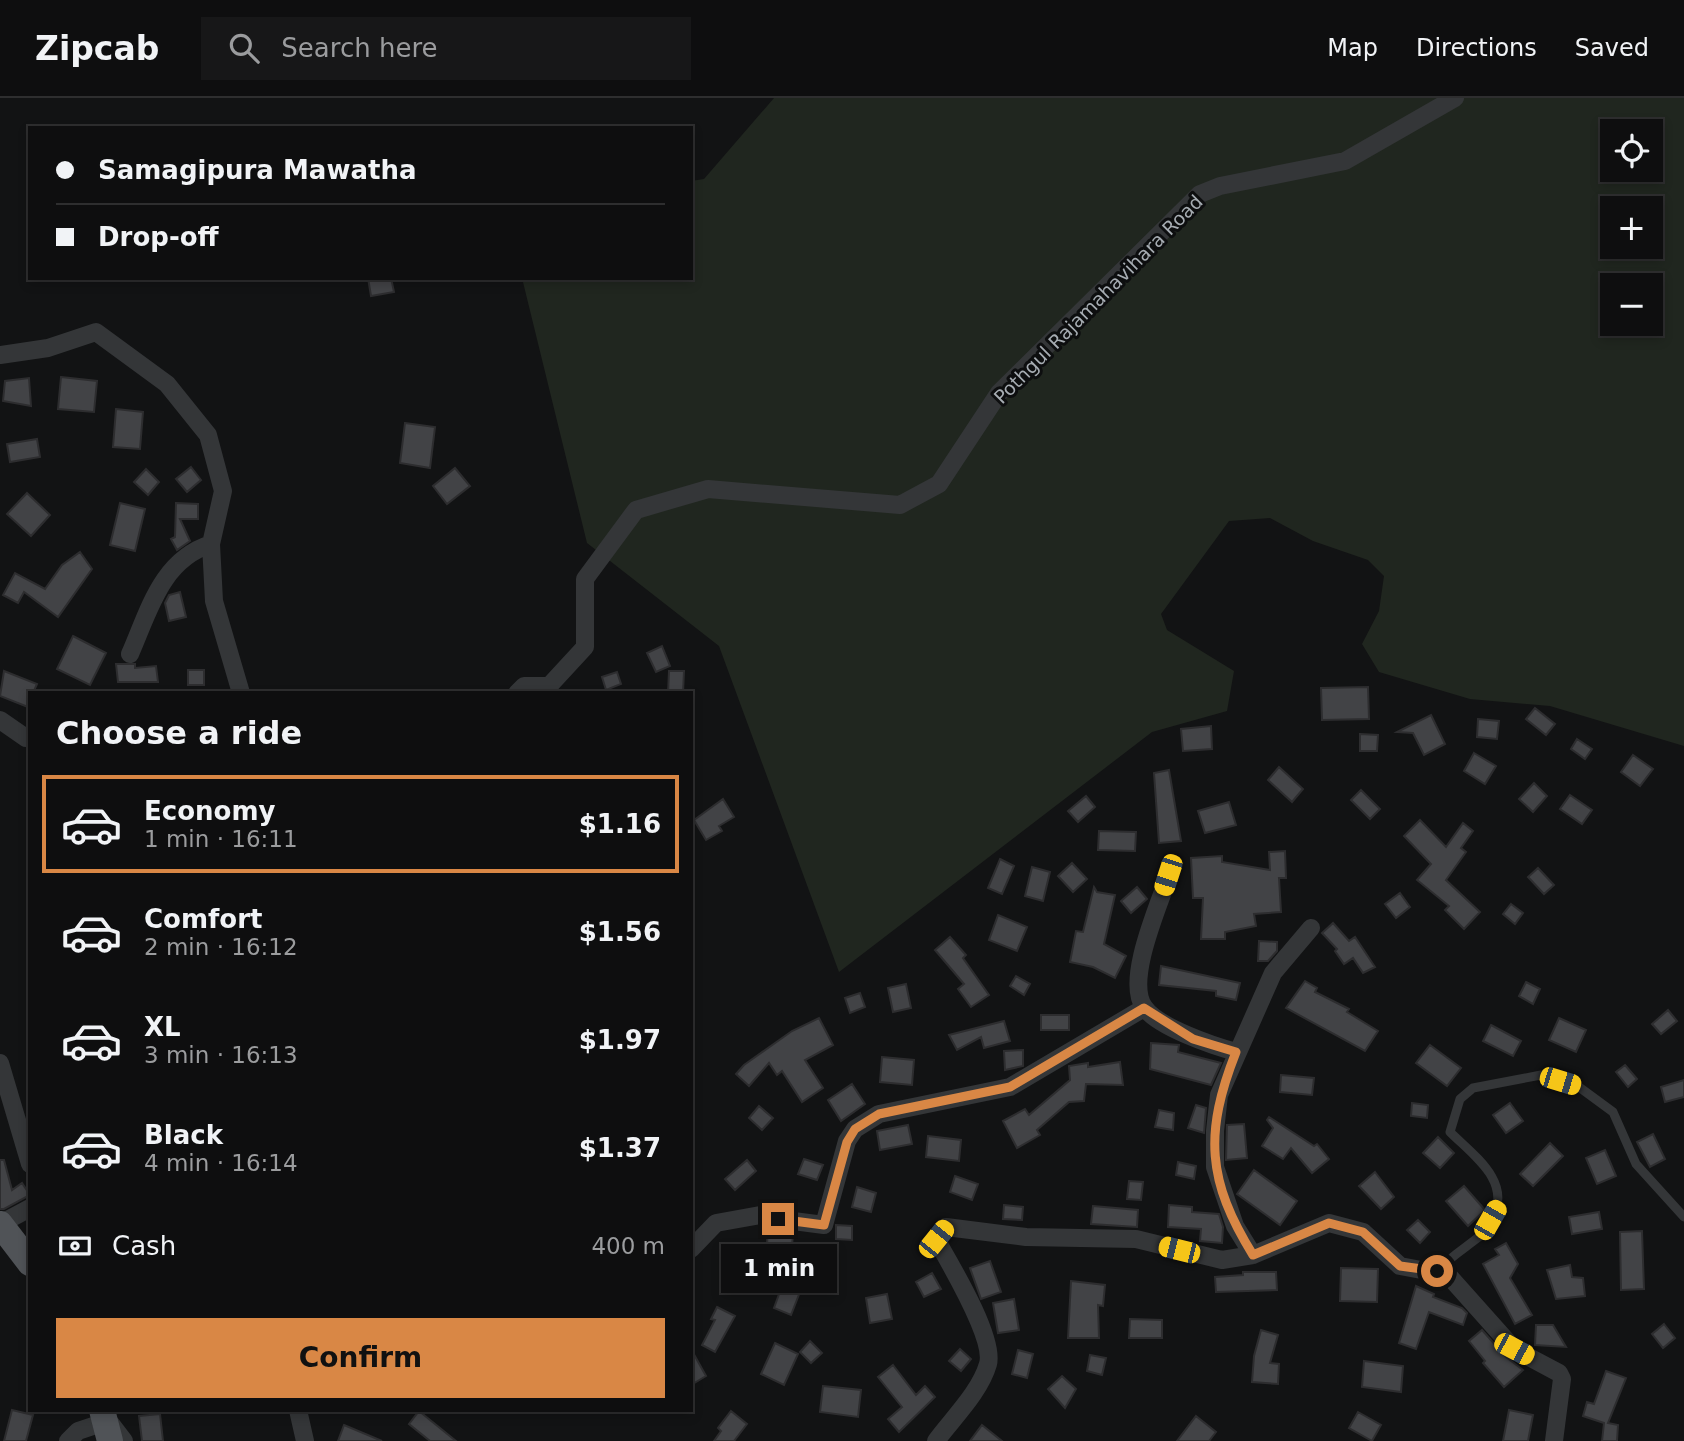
<!DOCTYPE html>
<html lang="en">
<head>
<meta charset="utf-8">
<style>
  body { margin:0; font-family:"DejaVu Sans",sans-serif; background:#171718; color:#f1f3f6; height:100vh; display:flex; flex-direction:column; font-size:26px; white-space:nowrap }
  * { box-sizing:border-box; margin:0 }
  p { font-size:23px; color:#9b9c9e }
  .icon { flex:none; width:38px; height:38px; fill:none; stroke:currentColor; stroke-width:2; stroke-linecap:round; stroke-linejoin:round }
  .map { position:relative; flex:1; overflow:hidden }
  .side { position:absolute; left:28px; top:593px; width:665px; height:721px; display:flex; flex-direction:column; background:#0e0e0f; border-radius:0px; box-shadow:0 4px 10px #0003,0 0 0 2px #2e2e2f }
  .side>* { flex:none }
  .top-card { position:absolute; left:28px; top:28px; width:665px; height:154px; border-radius:0px; box-shadow:0 4px 10px #0003,0 0 0 2px #2e2e2f; display:grid; align-content:center; height:154px; padding:0 28px; background:#0e0e0f }
  .buttons { position:absolute; left:1600px; top:21px; display:grid; gap:14px }
  .buttons a { display:grid; place-items:center; width:63px; height:63px; border-radius:0px; background:#0e0e0f; box-shadow:0 4px 10px #0003,0 0 0 2px #2e2e2f; font-size:35px }
  .end { position:absolute; width:32px; height:32px; margin:-16px; border:9px solid #d98745; background:#111; box-shadow:0 0 0 4px #111 }
  .from { border-radius:50% }
  .bubble { position:absolute; height:49px; border-radius:0px; background:#0e0e0f; box-shadow:0 4px 10px #0003,0 0 0 2px #2e2e2f; font-size:23px; font-weight:700; line-height:49px; text-align:center }
  .car { position:absolute; width:21px; height:42px; margin:-21px -10px; border-radius:9px; box-shadow:0 0 5px 2px #0007; background:linear-gradient(#f5c518 24%,#345 0 40%,#f5c518 0 76%,#345 0 86%,#f5c518 0) }
  .top-card b { display:flex; align-items:center; gap:24px; height:66px; font-size:26px }
  .top-card b+b { border-top:2px solid #2e2e2f }
  .top-card i { width:18px; height:18px; background:#f1f3f6 }
  ul { padding:0; list-style:none }
  li { display:flex; align-items:center; gap:21px; height:98px; margin:0 14px 10px; padding:0 14px; border:4px solid transparent; border-radius:0px }
  li div { flex:1 }
  li b { display:block; font-size:26px }
  li em { font-style:normal; font-weight:700 }
  li.selected { border-color:#d98745 }
  li>.icon { width:63px; height:63px; stroke-width:1.5 }
  h2 { padding:0 28px; font-size:32px; line-height:84px }
  .pay { display:flex; align-items:center; gap:18px; height:77px; padding:0 28px; font-size:26px }
  .pay p { margin-inline-start:auto }
  .primary-button { display:flex; gap:14px; margin-top:auto; padding:14px 28px }
  .primary-button a { flex:1; height:80px; border-radius:0px; background:#d98745; color:#111; font-size:28px; font-weight:700; line-height:80px; text-align:center }
  header { display:flex; align-items:center; gap:42px; box-sizing:border-box; height:98px; padding:0 35px; background:#0e0e0f; border-bottom:2px solid #2e2e2f }
  header strong { font-size:33px }
  nav { display:flex; gap:38px; margin-inline-start:auto; font-size:24px }
  .search { width:490px; height:63px; background:#171718; display:flex; align-items:center; gap:18px; box-sizing:border-box; padding:0 24px; border-radius:0px; color:#9b9c9e; font-size:26px }
  .map>svg:first-child { display:block }
  .green { fill:#20261f; fill-rule:evenodd }
  .building { fill:#424346; stroke:#2d2d2f; stroke-width:2 }
  .lines { fill:none; stroke-linecap:round; stroke-linejoin:round }
  .service { stroke:#343638; stroke-width:9 }
  .minor { stroke:#343638; stroke-width:18 }
  .primary { stroke:#505357; stroke-width:26 }
  .route { stroke:#d98745; stroke-width:9 }
  .labels { text-anchor:middle; dominant-baseline:central; stroke-width:6; stroke-linejoin:round; paint-order:stroke }
  .street-label { font-size:19px; fill:#a6acb2; stroke:#0d0e0f }
</style>
</head>
<body>
<header>
<strong>Zipcab</strong>
<div class="search"><svg class="icon" aria-label="search" viewBox="0 0 24 24"><circle cx="10" cy="10" r="6"/><path d="M15 15l6 6"/></svg>Search here</div>
<nav><a>Map</a><a>Directions</a><a>Saved</a></nav>
</header>
<div class="map">
<svg width="1684" height="1343" viewBox="0 0 1684 1343">
  <rect width="100%" height="100%" fill="#121314"/>
  <path class="green" d="M774,0H1684V648L1550,608L1470,601L1379,574L1362,546L1379,513L1384,478L1368,462L1313,443L1270,420L1229,423L1161,516L1167,532L1234,573L1227,613L1152,634L839,874L719,548L587,445L522,180H691V83L704,81ZM1612,33H1650V72H1612ZM1612,110H1650V149H1612ZM1612,187H1650V226H1612Z"/>
  <path class="building" d="M368,180H391L394,194L371,198Z
    M61,279L97,283L94,314L58,311Z
    M29,280L31,308L3,303L5,283Z
    M116,311L143,314L140,351L113,349Z
    M405,325L435,329L430,370L400,365Z
    M37,341L40,359L10,364L7,346Z
    M191,369L201,382L187,394L176,381Z
    M455,370L470,388L447,406L433,388Z
    M146,371L159,384L148,397L134,384Z
    M27,395L50,417L31,438L7,416Z
    M120,405L145,411L135,453L110,447Z
    M176,405L198,406V421H180L190,443L177,452L171,441L175,439Z
    M80,454L92,471L58,519L24,494L18,505L3,497L15,475L45,491L62,467Z
    M180,494L186,519L169,523L165,505L169,497Z
    M73,538L106,555L90,587L57,571Z
    M662,548L670,568L656,574L647,555Z
    M116,566H135V570L156,568L158,584H118Z
    M188,572H204V587H188Z
    M4,573L37,586L33,595H30L28,609L0,598Z
    M669,573H684L683,595H668Z
    M617,574L621,586L606,592L602,579Z
    M1368,589L1369,621L1322,622L1321,590Z
    M1535,610L1555,626L1546,637L1526,621Z
    M1431,617L1445,646L1424,657L1413,635L1397,634Z
    M1478,621L1499,623L1497,641L1477,639Z
    M1211,628L1212,651L1183,653L1181,631Z
    M1360,636L1378,637L1377,653H1360Z
    M1577,641L1592,651L1585,661L1571,651Z
    M1474,655L1496,668L1485,686L1464,673Z
    M1633,657L1653,671L1640,688L1621,674Z
    M1279,669L1303,691L1292,704L1268,682Z
    M1169,672L1181,743L1159,745L1154,675Z
    M1534,685L1547,698L1533,714L1519,701Z
    M1361,692L1380,711L1370,721L1351,702Z
    M1570,697L1592,712L1582,726L1560,711Z
    M1086,698L1095,709L1078,724L1068,713Z
    M723,701L734,719L719,728L722,733L706,742L694,722Z
    M1229,704L1236,727L1205,735L1198,713Z
    M1420,722L1446,749L1463,725L1473,733L1461,750L1466,754L1446,782L1480,814L1464,831L1445,812L1449,808L1417,782L1431,766L1404,738Z
    M1099,733L1136,734L1135,753L1098,752Z
    M1285,753L1286,780H1279L1281,814L1254,816L1256,828L1225,834V841H1201L1203,800H1193L1191,760L1222,758V764L1270,772L1269,754Z
    M1000,761L1014,768L1002,796L988,790Z
    M1072,765L1087,781L1073,794L1058,778Z
    M1032,769L1050,774L1043,803L1025,798Z
    M1538,770L1554,787L1544,796L1528,779Z
    M1094,789L1097,794L1115,797L1104,846L1126,858L1115,880L1093,869L1070,864L1076,833L1083,834Z
    M1137,789L1147,801L1131,815L1121,803Z
    M1400,795L1410,809L1396,820L1385,806Z
    M1511,806L1523,815L1515,826L1503,816Z
    M998,817L1027,829L1017,853L989,842Z
    M1333,825L1349,843L1355,839L1375,869L1363,875L1353,860L1344,866L1335,853L1337,851L1322,835Z
    M950,839L966,857L963,860L989,897L971,909L958,891L964,886L935,852Z
    M1259,843L1277,844V853L1268,863H1258Z
    M1161,868L1240,885L1236,902L1216,898V893L1159,887Z
    M1016,878L1030,886L1024,897L1010,888Z
    M1305,883L1317,890L1315,894L1349,911L1347,914L1378,933L1365,953L1286,910Z
    M1526,884L1540,891L1533,906L1519,898Z
    M906,886L911,910L893,914L888,890Z
    M860,895L865,909L850,915L845,900Z
    M1668,912L1677,923L1661,936L1652,926Z
    M1041,917H1069V932H1041Z
    M819,920L833,947L805,962L823,990L802,1004L782,973L777,977L769,965L749,988L736,976L744,967L792,933Z
    M1559,920L1586,932L1576,954L1549,942Z
    M1004,923L1010,943L984,950L981,939L957,952L949,937Z
    M1491,927L1521,943L1513,958L1483,943Z
    M1151,945L1179,947L1178,954L1221,965L1211,987L1150,971Z
    M1430,947L1461,970L1447,988L1416,965Z
    M1023,952V968L1005,972L1004,953Z
    M882,959L914,962L912,987L880,984Z
    M1120,964L1123,987L1086,986L1084,1003L1069,1004L1037,1032L1040,1037L1017,1050L1003,1023L1025,1011L1029,1017L1070,982L1069,968L1088,965V969Z
    M1625,967L1637,981L1628,989L1616,974Z
    M1281,977L1314,980L1312,997L1280,994Z
    M1684,982V999L1665,1004L1661,989Z
    M852,986L865,1006L841,1023L828,1002Z
    M1412,1005L1428,1007L1427,1020L1411,1018Z
    M1510,1005L1523,1023L1506,1035L1493,1017Z
    M1196,1007L1206,1010L1204,1035L1188,1030Z
    M759,1008L773,1020L762,1032L749,1020Z
    M1159,1012L1174,1015L1173,1032L1155,1029Z
    M1269,1019L1314,1048L1317,1046L1329,1061L1312,1075L1291,1050L1283,1061L1262,1048L1273,1030L1267,1022Z
    M1244,1026L1247,1060L1226,1062L1227,1027Z
    M908,1027L912,1046L880,1052L877,1033Z
    M1653,1036L1665,1061L1650,1069L1637,1044Z
    M928,1038L961,1042L959,1063L926,1059Z
    M1438,1039L1454,1055L1440,1070L1423,1055Z
    M1550,1045L1563,1058L1533,1088L1520,1076Z
    M1605,1052L1616,1078L1597,1086L1586,1060Z
    M804,1061L823,1067L817,1082L798,1076Z
    M0,1062H4L12,1092L22,1085L30,1097L4,1111H0Z
    M747,1062L756,1073L735,1092L725,1081Z
    M1178,1064L1196,1068L1194,1081L1176,1077Z
    M1254,1072L1297,1103L1280,1127L1237,1096Z
    M1375,1074L1394,1099L1381,1111L1359,1088Z
    M955,1078L978,1086L972,1102L950,1094Z
    M1129,1083L1143,1084L1141,1102L1127,1101Z
    M1464,1088L1485,1112L1468,1128L1446,1103Z
    M857,1089L876,1095L871,1114L852,1109Z
    M1004,1107L1023,1109L1022,1122L1003,1121Z
    M1169,1107L1192,1109V1114L1219,1116L1223,1129L1222,1145L1200,1143L1201,1131L1168,1129Z
    M1093,1108L1138,1112L1137,1129L1091,1126Z
    M1599,1114L1602,1131L1572,1136L1569,1119Z
    M1418,1122L1430,1134L1420,1145L1407,1132Z
    M836,1127L852,1128V1142L836,1141Z
    M768,1129L793,1134L792,1149L767,1147Z
    M1642,1133L1644,1191L1621,1192L1620,1134Z
    M1506,1145L1518,1166L1510,1180L1532,1217L1515,1226L1483,1166L1499,1157L1495,1151Z
    M990,1163L1001,1194L981,1201L970,1170Z
    M1570,1167L1572,1179L1583,1180L1585,1198L1556,1201L1547,1172Z
    M1341,1170L1378,1171L1377,1204L1340,1203Z
    M729,1174L755,1176L754,1195L727,1193Z
    M787,1174L805,1181L791,1217L774,1210Z
    M1243,1174H1276L1277,1192L1216,1194L1215,1179L1243,1177Z
    M932,1175L941,1191L924,1199L916,1184Z
    M1071,1183L1105,1187L1103,1208L1098,1207L1099,1240H1068Z
    M1416,1188L1434,1196L1433,1199L1462,1210L1467,1215L1463,1227L1429,1214L1416,1251L1399,1245Z
    M887,1196L892,1221L870,1225L866,1200Z
    M1014,1201L1019,1232L998,1235L993,1205Z
    M717,1209L735,1218L715,1254L702,1247L715,1222L711,1221Z
    M1130,1221L1162,1222V1240H1129Z
    M1664,1226L1675,1240L1663,1250L1652,1236Z
    M1536,1227H1553L1566,1249L1535,1247Z
    M1261,1232L1278,1237L1270,1265L1279,1266L1278,1286L1252,1284L1254,1258Z
    M1482,1232L1506,1259L1523,1272L1504,1289L1483,1265L1485,1263L1469,1243Z
    M810,1243L822,1255L811,1265L800,1254Z
    M775,1245L798,1256L784,1287L761,1276Z
    M691,1251L706,1278L691,1287Z
    M960,1251L971,1261L961,1273L949,1263Z
    M1018,1252L1033,1256L1027,1280L1012,1276Z
    M1090,1257L1106,1260L1102,1277L1087,1273Z
    M1364,1263L1403,1268L1401,1294L1362,1289Z
    M893,1267L916,1297L925,1288L935,1299L899,1334L888,1321L902,1309L878,1279Z
    M1606,1273L1626,1280L1608,1325L1618,1327L1617,1343H1602L1604,1325L1583,1318L1587,1304L1594,1306Z
    M1062,1278L1076,1291L1065,1310L1048,1291Z
    M823,1288L861,1292L858,1319L820,1314Z
    M12,1312L33,1317L26,1343H4Z
    M1509,1312L1533,1317L1528,1343H1503Z
    M419,1313L456,1343H430L409,1326Z
    M731,1313L747,1326L734,1343H714L721,1333L718,1330Z
    M1358,1314L1381,1327L1372,1343L1349,1330Z
    M160,1316L163,1343H142L139,1318Z
    M1196,1318L1216,1334L1209,1343H1177Z
    M344,1327L382,1343H338Z
    M982,1327L1002,1343H970Z"/>
  <g class="lines">
    <path class="service" d="M1437,1173C1450,1159 1465,1150 1480,1138C1485,1133 1488,1126 1492,1120C1513,1084 1473,1057 1450,1034L1460,1001L1473,990L1541,977L1579,989L1613,1014L1636,1066L1684,1119"/>
    <path class="minor" d="M0,257L48,250L96,234L167,286L208,337L223,393L211,446L214,503L241,595
      M130,556C149,513 161,462 211,446
      M517,595L524,588H549L585,549V481L636,412L708,391L900,407L939,386L999,295L1200,96L1220,88L1345,63L1455,0
      M0,622L26,640L30,639
      M1169,777C1159,807 1125,882 1144,909C1157,929 1214,948 1236,954
      M0,965L30,1066
      M0,1126L30,1110
      M691,1151L716,1125L766,1116L778,1121L824,1127L847,1043L855,1031L879,1016L1010,989L1144,910
      M1253,1157L1235,1128L1215,1069V1033L1219,997L1273,875L1311,830
      M298,1312L305,1343
      M68,1343L78,1333L105,1324L111,1326L124,1343
      M936,1343C953,1320 980,1294 988,1266C995,1240 950,1166 936,1141L946,1129L1026,1139L1136,1141L1222,1162L1253,1157L1329,1125L1363,1134L1400,1168L1448,1177L1514,1251L1559,1275L1562,1281L1554,1343"/>
    <path class="primary" d="M0,1126L30,1165
      M102,1312L110,1343"/>
  </g>
  <g class="lines">
    <path class="route" d="M778,1121L824,1127L847,1044L855,1031L879,1016L1010,989L1144,910L1193,941L1236,954C1204,1035 1207,1083 1253,1157L1329,1125L1363,1134L1400,1168L1437,1173"/>
  </g>
  <g class="labels">
    <g class="street-label">
      <text transform="translate(1098 201) rotate(-45)">Pothgul Rajamahavihara Road</text>
    </g>
  </g>
</svg>
<div class="buttons">
<a><svg class="icon" aria-label="locate" viewBox="0 0 24 24"><circle cx="12" cy="12" r="6"/><path d="M12 2v4M12 18v4M2 12h4M18 12h4"/></svg></a>
<a>+</a>
<a>−</a>
</div>
<i class="end from" style="left:1437px;top:1173px"></i>
<i class="end" style="left:778px;top:1121px"></i>
<div class="bubble" style="left:721px;top:1146px;width:116px">1 min</div>
<i class="car" style="left:1168px;top:777px;rotate:198deg"></i>
<i class="car" style="left:1560px;top:983px;rotate:107deg"></i>
<i class="car" style="left:1490px;top:1122px;rotate:30deg"></i>
<i class="car" style="left:936px;top:1141px;rotate:39deg"></i>
<i class="car" style="left:1179px;top:1152px;rotate:284deg"></i>
<i class="car" style="left:1514px;top:1251px;rotate:118deg"></i>
<div class="top-card">
<b><i class="from"></i>Samagipura Mawatha</b>
<b><i></i>Drop-off</b>
</div>
<section class="side">
<h2>Choose a ride</h2>
<ul>
<li class="selected"><svg class="icon" aria-label="car" viewBox="0 0 24 24"><path d="M5 17H2v-5l4-1 3-4h7l3 4 3 1v5h-3M9 17h6M6 11h13"/><circle cx="7" cy="17" r="2"/><circle cx="17" cy="17" r="2"/></svg><div><b>Economy</b><p>1 min · 16:11</p></div><em>$1.16</em></li>
<li><svg class="icon" aria-label="car" viewBox="0 0 24 24"><path d="M5 17H2v-5l4-1 3-4h7l3 4 3 1v5h-3M9 17h6M6 11h13"/><circle cx="7" cy="17" r="2"/><circle cx="17" cy="17" r="2"/></svg><div><b>Comfort</b><p>2 min · 16:12</p></div><em>$1.56</em></li>
<li><svg class="icon" aria-label="car" viewBox="0 0 24 24"><path d="M5 17H2v-5l4-1 3-4h7l3 4 3 1v5h-3M9 17h6M6 11h13"/><circle cx="7" cy="17" r="2"/><circle cx="17" cy="17" r="2"/></svg><div><b>XL</b><p>3 min · 16:13</p></div><em>$1.97</em></li>
<li><svg class="icon" aria-label="car" viewBox="0 0 24 24"><path d="M5 17H2v-5l4-1 3-4h7l3 4 3 1v5h-3M9 17h6M6 11h13"/><circle cx="7" cy="17" r="2"/><circle cx="17" cy="17" r="2"/></svg><div><b>Black</b><p>4 min · 16:14</p></div><em>$1.37</em></li>
</ul>
<div class="pay"><svg class="icon" aria-label="cash" viewBox="0 0 24 24"><path d="M3 7h18v10H3z"/><circle cx="12" cy="12" r="2"/></svg>Cash<p>400 m</p></div>
<div class="primary-button"><a>Confirm</a></div>
</section>
</div>
</body>
</html>
